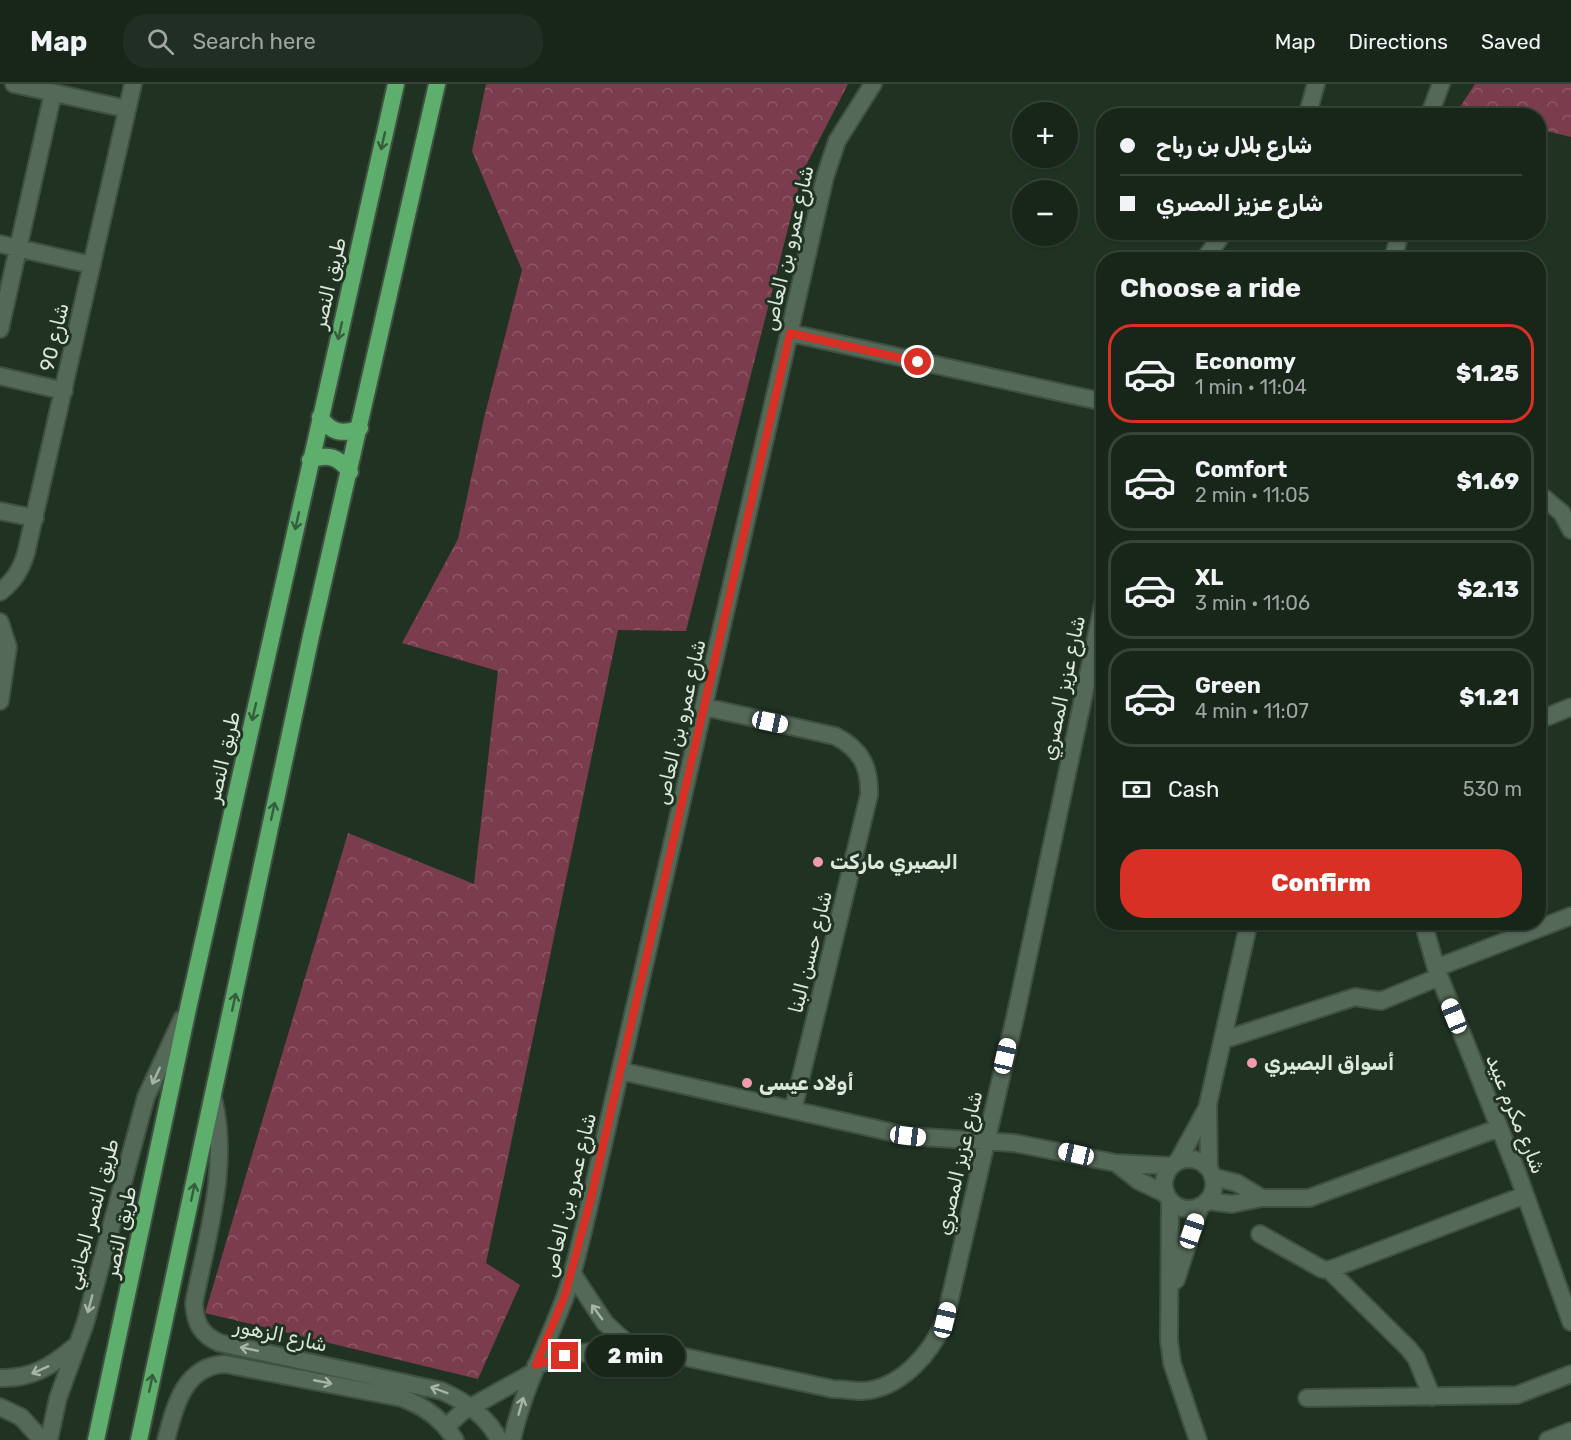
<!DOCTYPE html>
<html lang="en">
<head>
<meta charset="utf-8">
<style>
  body { margin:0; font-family:Rubik,"Noto Sans Arabic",sans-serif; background:#212e23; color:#f1f3f6; height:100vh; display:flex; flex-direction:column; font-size:22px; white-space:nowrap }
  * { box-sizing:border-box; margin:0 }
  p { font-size:20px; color:#9fa5a2 }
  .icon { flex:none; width:33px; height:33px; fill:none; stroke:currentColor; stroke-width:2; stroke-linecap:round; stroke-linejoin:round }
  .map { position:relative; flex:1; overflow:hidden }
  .sheet { position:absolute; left:1096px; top:168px; width:450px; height:678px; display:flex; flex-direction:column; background:#18261a; border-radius:24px; box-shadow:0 2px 4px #0004,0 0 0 2px #364339 }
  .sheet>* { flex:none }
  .guide { position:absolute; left:1096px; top:24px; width:450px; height:132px; border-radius:24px; box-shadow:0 2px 4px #0004,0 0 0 2px #364339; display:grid; align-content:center; height:132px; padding:0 24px; background:#18261a }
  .fabs { position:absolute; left:1012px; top:18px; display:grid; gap:12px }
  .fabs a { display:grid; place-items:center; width:66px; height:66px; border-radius:50%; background:#18261a; box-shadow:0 2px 4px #0004,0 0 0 2px #364339; font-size:30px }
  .end { position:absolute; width:27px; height:27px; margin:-14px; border:8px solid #d93025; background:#fff; box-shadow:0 0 0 3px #fff }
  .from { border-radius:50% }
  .bubble { position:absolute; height:42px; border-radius:21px; background:#18261a; box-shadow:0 2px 4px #0004,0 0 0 2px #364339; font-size:20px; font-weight:800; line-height:42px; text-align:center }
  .car { position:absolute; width:18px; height:36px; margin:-18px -9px; border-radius:8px; box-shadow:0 0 4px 2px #0007; background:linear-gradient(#fff 24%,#345 0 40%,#fff 0 76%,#345 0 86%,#fff 0) }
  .guide b { display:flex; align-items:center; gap:21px; height:57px; font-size:22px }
  .guide b+b { border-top:2px solid #364339 }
  .guide i { width:15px; height:15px; background:#f1f3f6 }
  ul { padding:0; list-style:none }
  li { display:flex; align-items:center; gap:18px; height:99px; margin:0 12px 9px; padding:0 12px; border:3px solid #364339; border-radius:24px }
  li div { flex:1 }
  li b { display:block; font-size:22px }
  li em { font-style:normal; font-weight:800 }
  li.active { border-color:#d93025 }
  li>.icon { width:54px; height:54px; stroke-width:1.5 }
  h2 { padding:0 24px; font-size:27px; line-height:72px }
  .pay { display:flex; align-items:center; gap:15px; height:66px; padding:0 24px; font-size:22px }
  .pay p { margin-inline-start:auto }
  .button { display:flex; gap:12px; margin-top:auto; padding:12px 24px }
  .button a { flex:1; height:69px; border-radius:24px; background:#d93025; color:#fff; font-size:24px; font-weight:800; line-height:69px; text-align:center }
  header { display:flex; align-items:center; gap:36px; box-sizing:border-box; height:84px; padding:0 30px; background:#18261a; border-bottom:2px solid #364339 }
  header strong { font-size:28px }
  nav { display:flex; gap:33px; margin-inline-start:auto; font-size:21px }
  .search { width:420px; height:54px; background:#212e23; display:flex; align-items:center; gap:15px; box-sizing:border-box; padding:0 21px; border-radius:24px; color:#9fa5a2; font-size:22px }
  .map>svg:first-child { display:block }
  .forest { fill:url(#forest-crowns) }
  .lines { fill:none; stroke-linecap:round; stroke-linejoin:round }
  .minor-casing { stroke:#405042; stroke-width:20 }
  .tertiary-casing { stroke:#405042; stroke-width:20 }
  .trunk-casing { stroke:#405042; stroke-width:20 }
  .minor { stroke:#546957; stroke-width:16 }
  .tertiary { stroke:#546957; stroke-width:16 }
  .trunk { stroke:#5eae6e; stroke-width:16 }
  .oneway { stroke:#365e3d }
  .oneway2 { stroke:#a6b5a7 }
  .route { stroke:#d93025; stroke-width:8 }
  .poi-dot { fill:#f29aae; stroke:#203323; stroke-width:2 }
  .labels { text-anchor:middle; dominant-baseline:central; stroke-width:6; stroke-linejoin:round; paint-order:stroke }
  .street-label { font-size:20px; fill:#dce8dd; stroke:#203323 }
  .poi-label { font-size:20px; font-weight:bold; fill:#dce8dd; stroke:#203323; text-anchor:start }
</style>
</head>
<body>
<header>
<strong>Map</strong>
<div class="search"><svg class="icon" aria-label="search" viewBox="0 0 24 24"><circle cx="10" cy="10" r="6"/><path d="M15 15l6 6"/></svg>Search here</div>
<nav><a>Map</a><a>Directions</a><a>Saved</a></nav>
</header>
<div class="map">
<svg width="1571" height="1356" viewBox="0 0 1571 1356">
  <defs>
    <pattern id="forest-crowns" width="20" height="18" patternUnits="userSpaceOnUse" patternTransform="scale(1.5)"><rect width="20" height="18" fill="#7b3d4d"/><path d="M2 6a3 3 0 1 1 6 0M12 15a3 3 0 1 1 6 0" fill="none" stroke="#8d5966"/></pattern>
  </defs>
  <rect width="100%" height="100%" fill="#203323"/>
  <path class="forest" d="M486,0H848L802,89L686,547L618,546L486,1179L520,1201L478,1295L205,1229L348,749L474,800L498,587L402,559L458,455L484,334L522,186L472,67Z
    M1475,0H1571V53L1539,45V32L1492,31L1460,23Z"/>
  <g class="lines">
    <g class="minor-casing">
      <path id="minor" d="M14,0L127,25
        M1307,32L1316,0
        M0,160L92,181
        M1204,176L1224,148
        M0,245L53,9
        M790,249L1104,318
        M0,292L64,307
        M1539,410L1562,429L1571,446
        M0,427L35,434
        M0,508C14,497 21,486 26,469L133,0
        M0,538L8,563L0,617
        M705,623L835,652C861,665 870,683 869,711L793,1026
        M1539,636L1571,623
        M1423,838L1436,884L1517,1088L1571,1238
        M1436,884L1571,832
        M1223,956L1355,913L1381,917L1439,893
        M621,987L908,1052L1014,1059L1116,1079L1171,1082
        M1116,1079L1139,1097L1166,1110
        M1213,1093L1237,1099L1262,1114
        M1207,1117L1232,1120L1262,1114H1309L1499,1044
        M1260,1150L1322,1185L1329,1186L1525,1111
        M1329,1186L1408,1264L1416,1274L1432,1313
        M572,1189L605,1239L629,1261
        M536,1281L565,1272L629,1261L833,1305C843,1305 853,1307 862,1307C901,1305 932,1268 945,1236L1016,929L1104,516
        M1307,1314L1517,1311L1571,1290
        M446,1343L462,1328L532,1289
        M512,1356C523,1305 547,1261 565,1213C576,1181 583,1147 591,1114L825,93L837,57L873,0
        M1548,1356L1571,1347"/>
    </g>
    <g class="tertiary-casing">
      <path id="tertiary" d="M1429,32L1441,0
        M1393,176L1400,148
        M213,1014C230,1081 207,1152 194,1219C195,1239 201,1251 220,1259L442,1307C464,1317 488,1333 499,1356
        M1164 1100a25 25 0 1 1 50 0a25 25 0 1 1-50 0Z
        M1178,1077L1207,1024
        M1209,1085L1208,1020L1249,838
        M1170,1117L1169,1256L1172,1279L1198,1356
        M1176,1196L1200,1122
        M0,1294C30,1295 51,1283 74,1263
        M0,1323L21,1333L42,1356
        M49,1356L58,1314L85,1240L146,1013L182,935
        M166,1356C175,1322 184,1282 225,1280L402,1314C424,1322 443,1336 455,1356"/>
    </g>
    <g class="trunk-casing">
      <path id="trunk" d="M320,333C331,349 343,351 360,344
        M310,376C328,369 339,373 350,388
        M96,1356L189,920L396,0
        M139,1356L311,552L437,0"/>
    </g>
    <use href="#minor" class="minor"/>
    <use href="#tertiary" class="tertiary"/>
    <use href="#trunk" class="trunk"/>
  </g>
  <defs><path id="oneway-shaft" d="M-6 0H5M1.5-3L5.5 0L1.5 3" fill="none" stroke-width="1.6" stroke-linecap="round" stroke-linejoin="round" transform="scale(1.5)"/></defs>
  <g class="oneway">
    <use href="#oneway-shaft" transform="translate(383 57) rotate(103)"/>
    <use href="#oneway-shaft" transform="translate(340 247) rotate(103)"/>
    <use href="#oneway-shaft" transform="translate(297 437) rotate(103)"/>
    <use href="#oneway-shaft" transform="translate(254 628) rotate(103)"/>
    <use href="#oneway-shaft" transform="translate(273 727) rotate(-78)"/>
    <use href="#oneway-shaft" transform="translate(234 918) rotate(-78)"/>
    <use href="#oneway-shaft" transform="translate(193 1108) rotate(-78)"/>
    <use href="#oneway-shaft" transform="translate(151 1299) rotate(-78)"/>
  </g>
  <g class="oneway2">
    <use href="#oneway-shaft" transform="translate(156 992) rotate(115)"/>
    <use href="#oneway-shaft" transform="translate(90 1220) rotate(105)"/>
    <use href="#oneway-shaft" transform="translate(597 1228) rotate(-126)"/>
    <use href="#oneway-shaft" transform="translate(249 1265) rotate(-168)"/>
    <use href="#oneway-shaft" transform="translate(40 1286) rotate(156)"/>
    <use href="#oneway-shaft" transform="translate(323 1298) rotate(11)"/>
    <use href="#oneway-shaft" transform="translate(439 1306) rotate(-160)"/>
    <use href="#oneway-shaft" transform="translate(521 1322) rotate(-74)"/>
  </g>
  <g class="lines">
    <path class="route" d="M565,1272L536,1281L565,1211L591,1114L790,249L918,278"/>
  </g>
  <g class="poi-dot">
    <circle cx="818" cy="778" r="6"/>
    <circle cx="1252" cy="979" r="6"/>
    <circle cx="747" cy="999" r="6"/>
  </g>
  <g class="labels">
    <g class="street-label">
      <text transform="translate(788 164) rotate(-77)">شارع عمرو بن العاص</text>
      <text transform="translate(329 199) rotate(-77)">طريق النصر</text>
      <text transform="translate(54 253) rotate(-77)">شارع 90</text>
      <text transform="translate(1063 604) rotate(-78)">شارع عزيز المصري</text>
      <text transform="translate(680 638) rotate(-77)">شارع عمرو بن العاص</text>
      <text transform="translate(223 673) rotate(-77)">طريق النصر</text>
      <text transform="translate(810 868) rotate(-76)">شارع حسن البنا</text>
      <text transform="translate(1516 1030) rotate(68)">شارع مكرم عبيد</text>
      <text transform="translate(959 1079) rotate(-77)">شارع عزيز المصري</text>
      <text transform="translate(569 1111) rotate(-76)">شارع عمرو بن العاص</text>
      <text transform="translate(92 1130) rotate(-75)">طريق النصر الجانبي</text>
      <text transform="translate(120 1148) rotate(-78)">طريق النصر</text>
      <text transform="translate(281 1251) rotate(12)">شارع الزهور</text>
    </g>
    <g class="poi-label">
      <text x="830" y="778">البصيري ماركت</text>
      <text x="1264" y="979">أسواق البصيري</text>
      <text x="759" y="999">أولاد عيسى</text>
    </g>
  </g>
</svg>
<div class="fabs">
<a>+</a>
<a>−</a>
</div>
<i class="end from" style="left:918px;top:278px"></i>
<i class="end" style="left:565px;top:1272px"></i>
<div class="bubble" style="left:586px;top:1251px;width:99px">2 min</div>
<i class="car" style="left:770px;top:638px;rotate:102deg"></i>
<i class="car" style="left:1454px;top:932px;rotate:338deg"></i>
<i class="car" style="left:1005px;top:972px;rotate:13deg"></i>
<i class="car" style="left:908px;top:1052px;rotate:97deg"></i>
<i class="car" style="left:1076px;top:1070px;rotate:283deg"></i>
<i class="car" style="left:1192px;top:1147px;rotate:19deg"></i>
<i class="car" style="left:945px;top:1236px;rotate:13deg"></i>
<div class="guide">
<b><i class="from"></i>شارع بلال بن رباح</b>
<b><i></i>شارع عزيز المصري</b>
</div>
<section class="sheet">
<h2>Choose a ride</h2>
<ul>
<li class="active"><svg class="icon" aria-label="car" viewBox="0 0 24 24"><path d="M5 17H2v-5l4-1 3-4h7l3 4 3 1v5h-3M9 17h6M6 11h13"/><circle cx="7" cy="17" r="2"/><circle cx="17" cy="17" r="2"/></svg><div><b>Economy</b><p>1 min · 11:04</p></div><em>$1.25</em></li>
<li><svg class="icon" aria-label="car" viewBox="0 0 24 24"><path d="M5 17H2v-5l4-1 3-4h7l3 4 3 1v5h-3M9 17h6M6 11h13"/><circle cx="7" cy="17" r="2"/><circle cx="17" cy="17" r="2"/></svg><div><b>Comfort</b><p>2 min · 11:05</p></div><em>$1.69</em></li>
<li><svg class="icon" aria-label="car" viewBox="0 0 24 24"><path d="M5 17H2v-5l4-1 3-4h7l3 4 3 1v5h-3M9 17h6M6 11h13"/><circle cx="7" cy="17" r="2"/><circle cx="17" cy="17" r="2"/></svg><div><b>XL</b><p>3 min · 11:06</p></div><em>$2.13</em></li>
<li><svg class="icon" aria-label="car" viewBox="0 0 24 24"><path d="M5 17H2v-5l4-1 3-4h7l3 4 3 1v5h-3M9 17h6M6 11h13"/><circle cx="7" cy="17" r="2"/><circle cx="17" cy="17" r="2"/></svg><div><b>Green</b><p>4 min · 11:07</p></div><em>$1.21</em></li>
</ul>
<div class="pay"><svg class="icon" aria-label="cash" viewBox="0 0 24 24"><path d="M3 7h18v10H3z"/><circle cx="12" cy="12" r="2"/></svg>Cash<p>530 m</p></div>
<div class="button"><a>Confirm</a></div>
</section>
</div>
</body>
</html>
